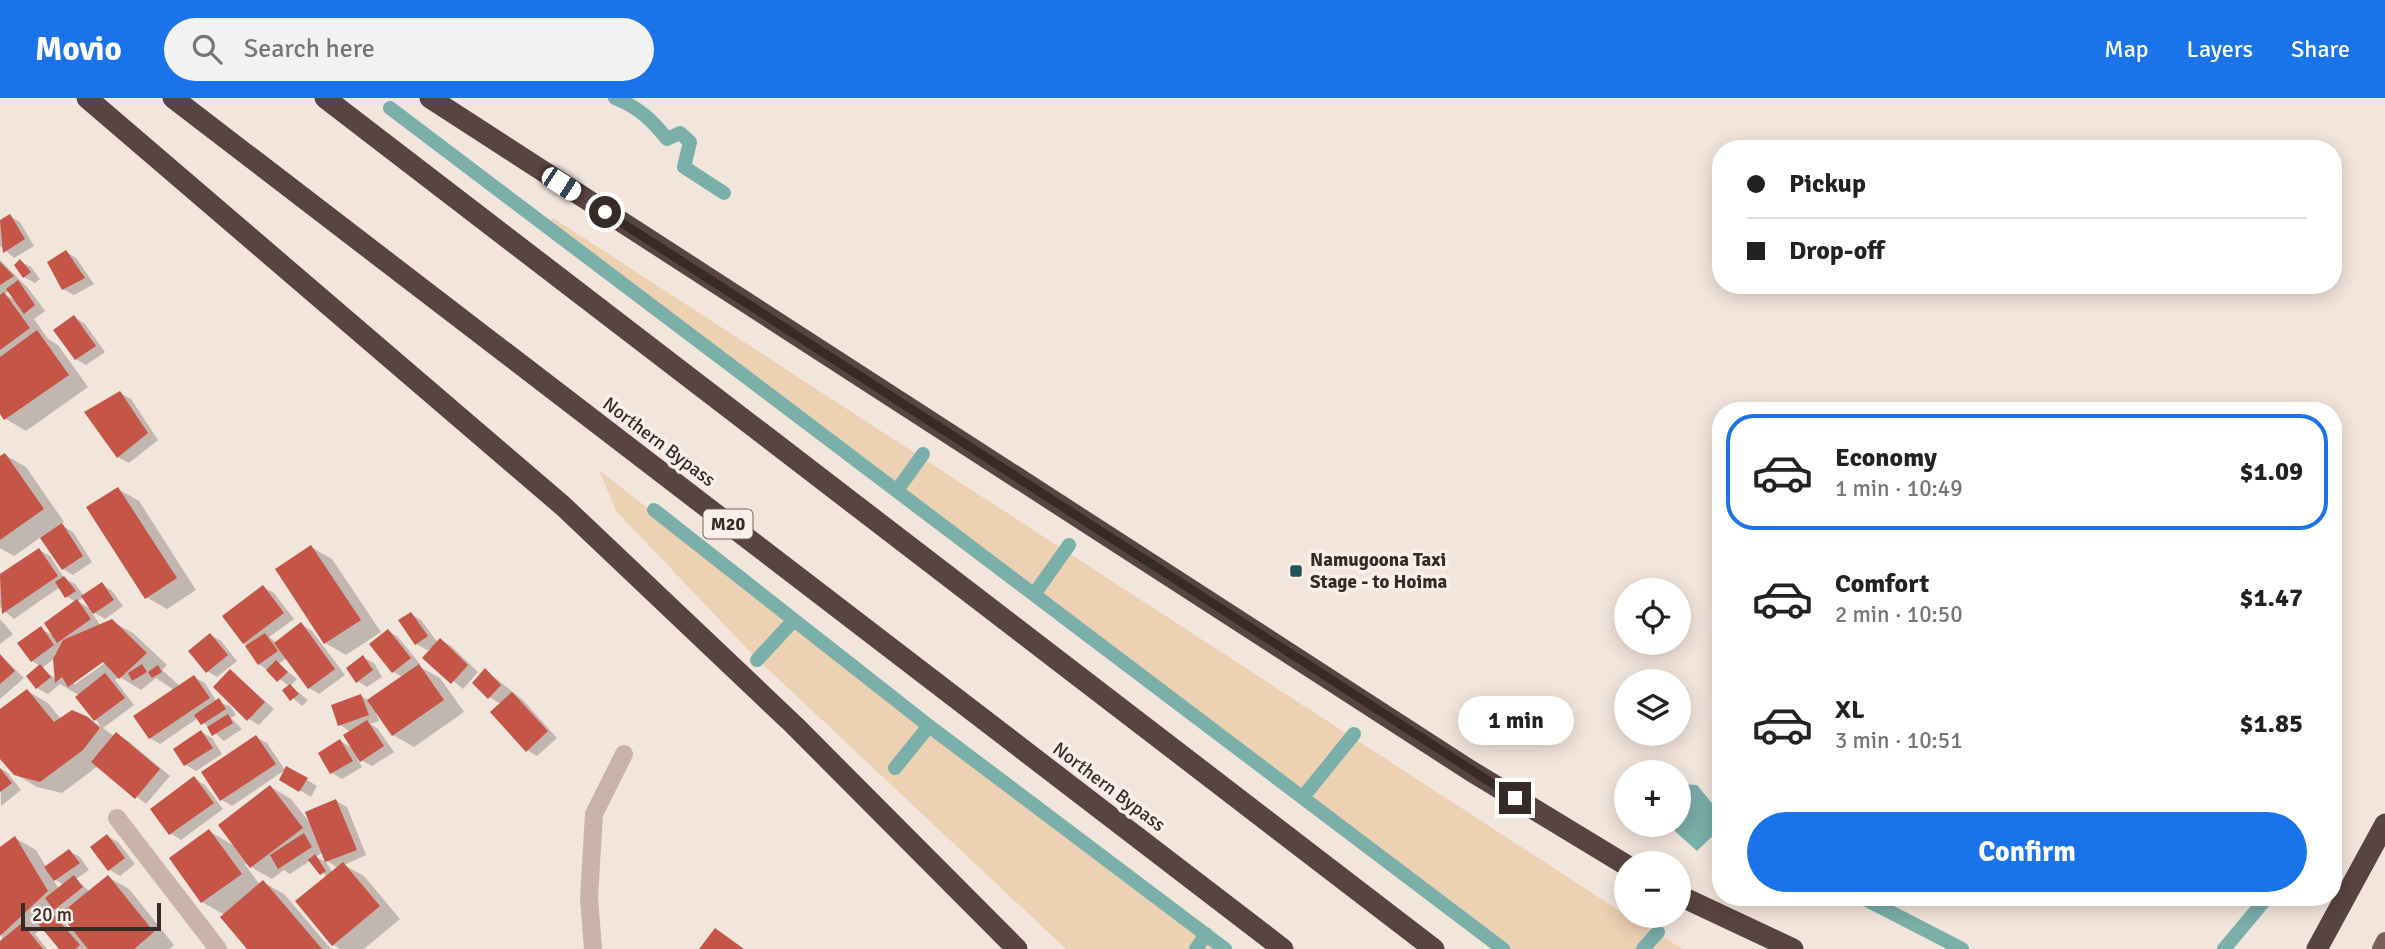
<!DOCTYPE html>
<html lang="en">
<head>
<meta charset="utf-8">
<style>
  body { margin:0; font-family:Signika,sans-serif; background:#f2f2f2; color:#222; height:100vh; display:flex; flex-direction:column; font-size:26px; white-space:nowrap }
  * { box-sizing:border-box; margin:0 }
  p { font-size:23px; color:#767676 }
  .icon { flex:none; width:38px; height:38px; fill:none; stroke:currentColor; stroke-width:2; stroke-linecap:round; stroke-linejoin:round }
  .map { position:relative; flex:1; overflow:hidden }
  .drawer { position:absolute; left:1712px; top:304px; width:630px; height:504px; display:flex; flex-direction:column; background:#fff; border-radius:28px; box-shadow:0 4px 18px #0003 }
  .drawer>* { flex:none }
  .top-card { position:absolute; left:1712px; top:42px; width:630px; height:154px; border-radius:28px; box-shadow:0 4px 18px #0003; display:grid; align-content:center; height:154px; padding:0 35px; background:#fff }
  .tools { position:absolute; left:1614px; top:480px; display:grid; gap:14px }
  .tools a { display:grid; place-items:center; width:77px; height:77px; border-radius:50%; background:#fff; box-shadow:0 4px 18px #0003; font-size:35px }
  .scale { position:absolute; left:21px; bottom:18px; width:140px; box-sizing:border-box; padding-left:7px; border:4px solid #372b28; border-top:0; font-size:19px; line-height:24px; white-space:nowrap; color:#372b28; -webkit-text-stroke:5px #faf0e9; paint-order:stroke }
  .end { position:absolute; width:32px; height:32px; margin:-16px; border:9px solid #372b28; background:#fff; box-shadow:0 0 0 4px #fff }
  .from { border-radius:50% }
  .bubble { position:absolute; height:49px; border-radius:24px; background:#fff; box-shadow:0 4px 18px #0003; font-size:23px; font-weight:700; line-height:49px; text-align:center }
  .car { position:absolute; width:21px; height:42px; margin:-21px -10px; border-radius:9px; box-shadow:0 0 5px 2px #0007; background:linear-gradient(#fff 24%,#345 0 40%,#fff 0 76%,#345 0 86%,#fff 0) }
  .top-card b { display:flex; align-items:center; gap:24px; height:66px; font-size:26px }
  .top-card b+b { border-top:2px solid #e0e0e0 }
  .top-card i { width:18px; height:18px; background:#222 }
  ul { padding:12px 0 0; list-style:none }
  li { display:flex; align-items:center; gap:21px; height:116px; margin:0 14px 10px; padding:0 21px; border:4px solid transparent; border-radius:28px }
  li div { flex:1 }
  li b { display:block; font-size:26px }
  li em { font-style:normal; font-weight:700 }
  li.active { border-color:#1a73e8 }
  li>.icon { width:63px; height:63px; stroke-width:1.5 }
  .button { display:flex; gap:14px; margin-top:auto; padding:14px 35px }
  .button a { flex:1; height:80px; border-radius:42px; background:#1a73e8; color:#fff; font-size:28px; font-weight:700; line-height:80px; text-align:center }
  header { display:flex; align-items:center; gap:42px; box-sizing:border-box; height:98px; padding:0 35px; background:#1a73e8; color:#fff }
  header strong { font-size:33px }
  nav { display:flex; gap:38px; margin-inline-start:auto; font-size:24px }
  .search { width:490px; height:63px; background:#f2f2f2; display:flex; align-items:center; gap:18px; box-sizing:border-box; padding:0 24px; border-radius:38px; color:#767676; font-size:26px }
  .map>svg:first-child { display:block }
  .sand { fill:#edd1b3 }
  .water { fill:#7bafaa }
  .shadow { fill:#0003; fill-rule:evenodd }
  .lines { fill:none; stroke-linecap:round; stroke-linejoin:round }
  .stream { stroke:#7bafaa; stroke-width:14 }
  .building { fill:#c55547 }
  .street { stroke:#cab3a8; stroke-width:18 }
  .primary { stroke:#79605a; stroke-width:18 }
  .highway { stroke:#584440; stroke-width:21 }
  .route { stroke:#372b28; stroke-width:9 }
  .poi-dot { fill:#1e5854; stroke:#faf0e9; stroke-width:2.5 }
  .labels { text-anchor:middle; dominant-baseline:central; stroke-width:7; stroke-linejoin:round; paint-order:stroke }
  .shield { fill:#faf0e9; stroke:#726662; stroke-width:2 }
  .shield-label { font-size:18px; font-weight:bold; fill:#372b28 }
  .street-label { font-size:19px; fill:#372b28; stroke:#faf0e9 }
  .poi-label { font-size:19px; font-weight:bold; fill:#372b28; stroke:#faf0e9; text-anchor:start }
</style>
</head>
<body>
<header>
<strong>Movio</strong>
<div class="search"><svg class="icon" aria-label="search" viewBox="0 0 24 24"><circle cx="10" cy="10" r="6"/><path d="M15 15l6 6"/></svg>Search here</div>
<nav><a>Map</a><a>Layers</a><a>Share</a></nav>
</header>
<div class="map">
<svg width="2385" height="851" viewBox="0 0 2385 851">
  <rect width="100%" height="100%" fill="#f2e5dc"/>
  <path class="sand" d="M553,120L1626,817L1683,851H1498L665,219L548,126Z
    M599,372L758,497L760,493L1226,851H1066L755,559L616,413Z"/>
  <path class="water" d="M1678,686L1697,687L1720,715V731L1697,753L1667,726H1678Z"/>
  <path class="shadow" d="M10,118L20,124L34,148L14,160L0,148V124Z
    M66,154L76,160L94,186L74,197L63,191Z
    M0,162L28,190L45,213L34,221L48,241L58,247L88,289L26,333L6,321L0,313ZM9,193L17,203L4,196Z
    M20,163L31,169L40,181L35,185L24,179Z
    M74,219L85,226L105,254L86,267L76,261Z
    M120,295L131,301L158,342L129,365L118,359Z
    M5,357L26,369L64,424L60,426L73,434L92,464L73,477L63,471L41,439L14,458L0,450V360Z
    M118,391L139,403L196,492L167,511L146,499Z
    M311,449L332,461L381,534L346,557L325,545L277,472Z
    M39,452L50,458L64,480L75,486L84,498L102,486L112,493L123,508L105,521L90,512L101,528L111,523L133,535L167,567L162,572L180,588L194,579L205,585L217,604L230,608L236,617L231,620L242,631L224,643L198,620L160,646L150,640L174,592L156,580L141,592L120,579L115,582L134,607L103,630L115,639L117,636L127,642L170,678L146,706L98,668L62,695L37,689L15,676L0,659V613L27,593L48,605L61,621H87L101,628L78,600L83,595L77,596L60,586L48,596L37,590L41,568L32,563L41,531L56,539L76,504L66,498L60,489L14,521L0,509V478ZM84,500L92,512L78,503ZM109,558L111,561L74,587V583ZM55,560L56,581L42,570Z
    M263,489L274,495L294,521L269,539L277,545L301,526L312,533L345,577L319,596L309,590L287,560L278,566L297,581L290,588L308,602L302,608L284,592L289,588L259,566L244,545Z
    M411,516L421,522L438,545L441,542L451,548L478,574L463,591L425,559L435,549L427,552L416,546Z
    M0,521L13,536L0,546Z
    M388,533L398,539L420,566L418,568L440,580L464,614L414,649L393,637L375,612L379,623L370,626L377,630L394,654L372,668L357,660L362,669L342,681L332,675L340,643L354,651L351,634L340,627L361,598L370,603L403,579L393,574Z
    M211,537L221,543L237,563L217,579L207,573Z
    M0,557L24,580L0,601Z
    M363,559L374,565L382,579L367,589L357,583Z
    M485,572L523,602L557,640L537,658L527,652L501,606L489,599Z
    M231,573L274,611L259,627L249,621Z
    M201,634L212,640L222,656L196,673L186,667Z
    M256,639L267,645L285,672L232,708L222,702Z
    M0,670L8,675L21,692L1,708Z
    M287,670L317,688L311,699L281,681Z
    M194,680L205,687L223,711L181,742L170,735Z
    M271,689L291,701L310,725L336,703L347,709L366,757L344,767L364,778L400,821L364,851H340L333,847L298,804L327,779L311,762L290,776L284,772L272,781L244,765L260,787L263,784L284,796L331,851H249L222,819L225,817L202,804L209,733L236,749ZM323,754L327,763L338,770L333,775L326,764L316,759Z
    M107,738L118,744L135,766L120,778L110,772Z
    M15,740L36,752L46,769L69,753L80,759L89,772L76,781L90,794L108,779L129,791L174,847L169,851H62L43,829L35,836L47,851H0L2,843L0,751ZM52,780L64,787L59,791ZM60,813L73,830L71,832L56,817Z"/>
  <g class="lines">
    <path class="stream" d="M615,0C638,9 652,22 667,41L680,35L690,44L684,69L724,95
      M390,10L1503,851
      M898,391L923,356
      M654,412L929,628L1225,851
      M1035,495L1069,447
      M757,562L794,522
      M895,670L929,628
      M1303,699L1354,636
      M1863,800L1962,851
      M1196,851L1206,836
      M1643,851L1658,834
      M2224,851L2265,802"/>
  </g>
  <path class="building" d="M10,116L25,141L3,155L0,122Z
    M66,152L85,180L62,192L47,164Z
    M20,161L31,174L23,180L14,167Z
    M0,164L14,178L0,187Z
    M18,182L35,207L24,216L6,191Z
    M4,194L30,230L0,252V197Z
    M74,217L96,248L75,262L53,232Z
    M37,232L69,277L4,322L0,316V259Z
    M120,293L148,335L117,360L84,314Z
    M5,355L44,411L0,442V358Z
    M118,389L177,480L145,501L86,409Z
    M62,425L83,458L62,472L40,440Z
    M311,447L361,522L324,546L275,471Z
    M39,450L58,478L2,516L0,476Z
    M64,478L76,493L65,500L55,484Z
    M102,484L114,502L93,516L81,498Z
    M263,487L284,515L243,546L222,518Z
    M77,501L91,521L57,545L44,525Z
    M411,514L428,538L415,547L398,522Z
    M112,521L147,555L119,581L103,564L68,589L62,579L55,585L53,561L63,542Z
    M301,524L335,571L308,591L274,545Z
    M41,528L54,547L31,564L17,545Z
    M388,531L411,560L392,575L369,546Z
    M210,535L228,557L206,575L188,553Z
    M265,535L278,553L258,567L245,548Z
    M440,540L468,567L451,586L422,560Z
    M0,556L15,573L0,586Z
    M363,557L373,572L356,585L346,570Z
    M276,562L288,574L277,584L266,572Z
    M40,566L51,579L36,591L26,578Z
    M142,566L147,574L132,583L128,575Z
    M419,566L444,602L392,638L367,602Z
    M158,567L162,574L152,580L148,574Z
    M485,570L501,587L488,601L472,585Z
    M230,571L265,604L247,623L213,589Z
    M105,575L125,600L94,623L75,599Z
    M194,577L210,600L149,641L133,618Z
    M290,586L299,596L290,603L282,592Z
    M27,591L54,624L72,612L88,619L100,630L83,652L40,684L14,677L0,661V611Z
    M512,594L548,633L526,654L490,614Z
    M361,596L369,617L338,628L331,607Z
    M219,600L226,611L201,627L194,617Z
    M228,616L233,625L212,638L207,629Z
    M367,622L384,648L360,664L343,637Z
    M201,632L213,650L184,668L173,651Z
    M116,634L160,671L135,701L91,664Z
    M256,637L276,666L220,703L201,674Z
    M340,641L353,663L330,676L318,655Z
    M286,668L308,680L299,694L279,682Z
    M0,670L12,685L0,694Z
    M194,678L214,705L169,737L150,711Z
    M270,687L303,730L250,770L218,727Z
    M336,701L357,752L325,764L305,714Z
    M209,731L242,776L201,805L169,760Z
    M304,735L312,749L278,771L270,757Z
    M107,736L125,760L108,773L90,749Z
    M15,738L48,793L0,838V749Z
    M69,751L80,765L54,783L44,769Z
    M315,756L326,773L320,777L308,762Z
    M343,764L380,808L332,848L295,803Z
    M74,777L83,789L54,812L45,800Z
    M108,777L154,834L134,851H88L60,816Z
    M263,782L270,790L322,851H247L220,819Z
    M48,810L80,847L75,851H59L35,822Z
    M22,825L43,851H0V843Z
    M715,830L744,851H699Z"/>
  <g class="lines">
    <path class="street" d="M117,720L218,851
      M593,851L589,800L594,716L624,656"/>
    <path class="primary" d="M2381,851L2385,843"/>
    <path class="highway" d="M87,0L563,408L794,627L1017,851
      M173,0L1283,851
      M325,0L1434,851
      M430,0L1471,673L1626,767
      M1678,797L1793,851
      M2317,851L2385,726"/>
  </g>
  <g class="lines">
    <path class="route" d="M605,114L1515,700"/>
  </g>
  <rect class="poi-dot" x="1289" y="466" width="14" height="14" rx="3.5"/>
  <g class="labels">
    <rect class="shield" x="703.5" y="411.5" width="49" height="29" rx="5"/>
    <g class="shield-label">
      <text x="728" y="426">M20</text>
    </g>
    <g class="street-label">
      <text transform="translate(659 344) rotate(37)">Northern Bypass</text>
      <text transform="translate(1109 689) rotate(37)">Northern Bypass</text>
    </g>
    <g class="poi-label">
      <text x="1310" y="462">Namugoona Taxi<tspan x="1310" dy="22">Stage - to Hoima</tspan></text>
    </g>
  </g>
</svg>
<div class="tools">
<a><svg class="icon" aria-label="locate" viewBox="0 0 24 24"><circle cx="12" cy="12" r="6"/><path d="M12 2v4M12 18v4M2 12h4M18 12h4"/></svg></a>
<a><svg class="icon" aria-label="layers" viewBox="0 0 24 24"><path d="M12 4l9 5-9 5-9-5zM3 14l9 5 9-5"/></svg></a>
<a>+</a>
<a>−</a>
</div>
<div class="scale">20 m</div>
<i class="end from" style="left:605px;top:114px"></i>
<i class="end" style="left:1515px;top:700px"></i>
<div class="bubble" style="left:1458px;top:598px;width:116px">1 min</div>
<i class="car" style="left:561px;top:86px;rotate:123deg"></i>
<div class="top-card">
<b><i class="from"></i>Pickup</b>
<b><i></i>Drop-off</b>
</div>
<section class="drawer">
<ul>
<li class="active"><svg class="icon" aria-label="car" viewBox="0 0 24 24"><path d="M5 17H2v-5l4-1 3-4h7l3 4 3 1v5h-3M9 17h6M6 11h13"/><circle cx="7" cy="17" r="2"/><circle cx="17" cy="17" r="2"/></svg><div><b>Economy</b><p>1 min · 10:49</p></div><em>$1.09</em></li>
<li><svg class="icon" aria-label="car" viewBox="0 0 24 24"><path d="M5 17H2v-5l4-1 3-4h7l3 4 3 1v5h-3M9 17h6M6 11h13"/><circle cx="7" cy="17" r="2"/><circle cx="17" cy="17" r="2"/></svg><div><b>Comfort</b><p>2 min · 10:50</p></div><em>$1.47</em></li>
<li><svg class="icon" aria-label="car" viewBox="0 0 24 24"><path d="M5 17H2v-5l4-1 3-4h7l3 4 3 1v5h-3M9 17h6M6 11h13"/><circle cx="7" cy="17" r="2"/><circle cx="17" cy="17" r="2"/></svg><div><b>XL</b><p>3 min · 10:51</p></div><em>$1.85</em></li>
</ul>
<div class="button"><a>Confirm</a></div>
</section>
</div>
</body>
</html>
